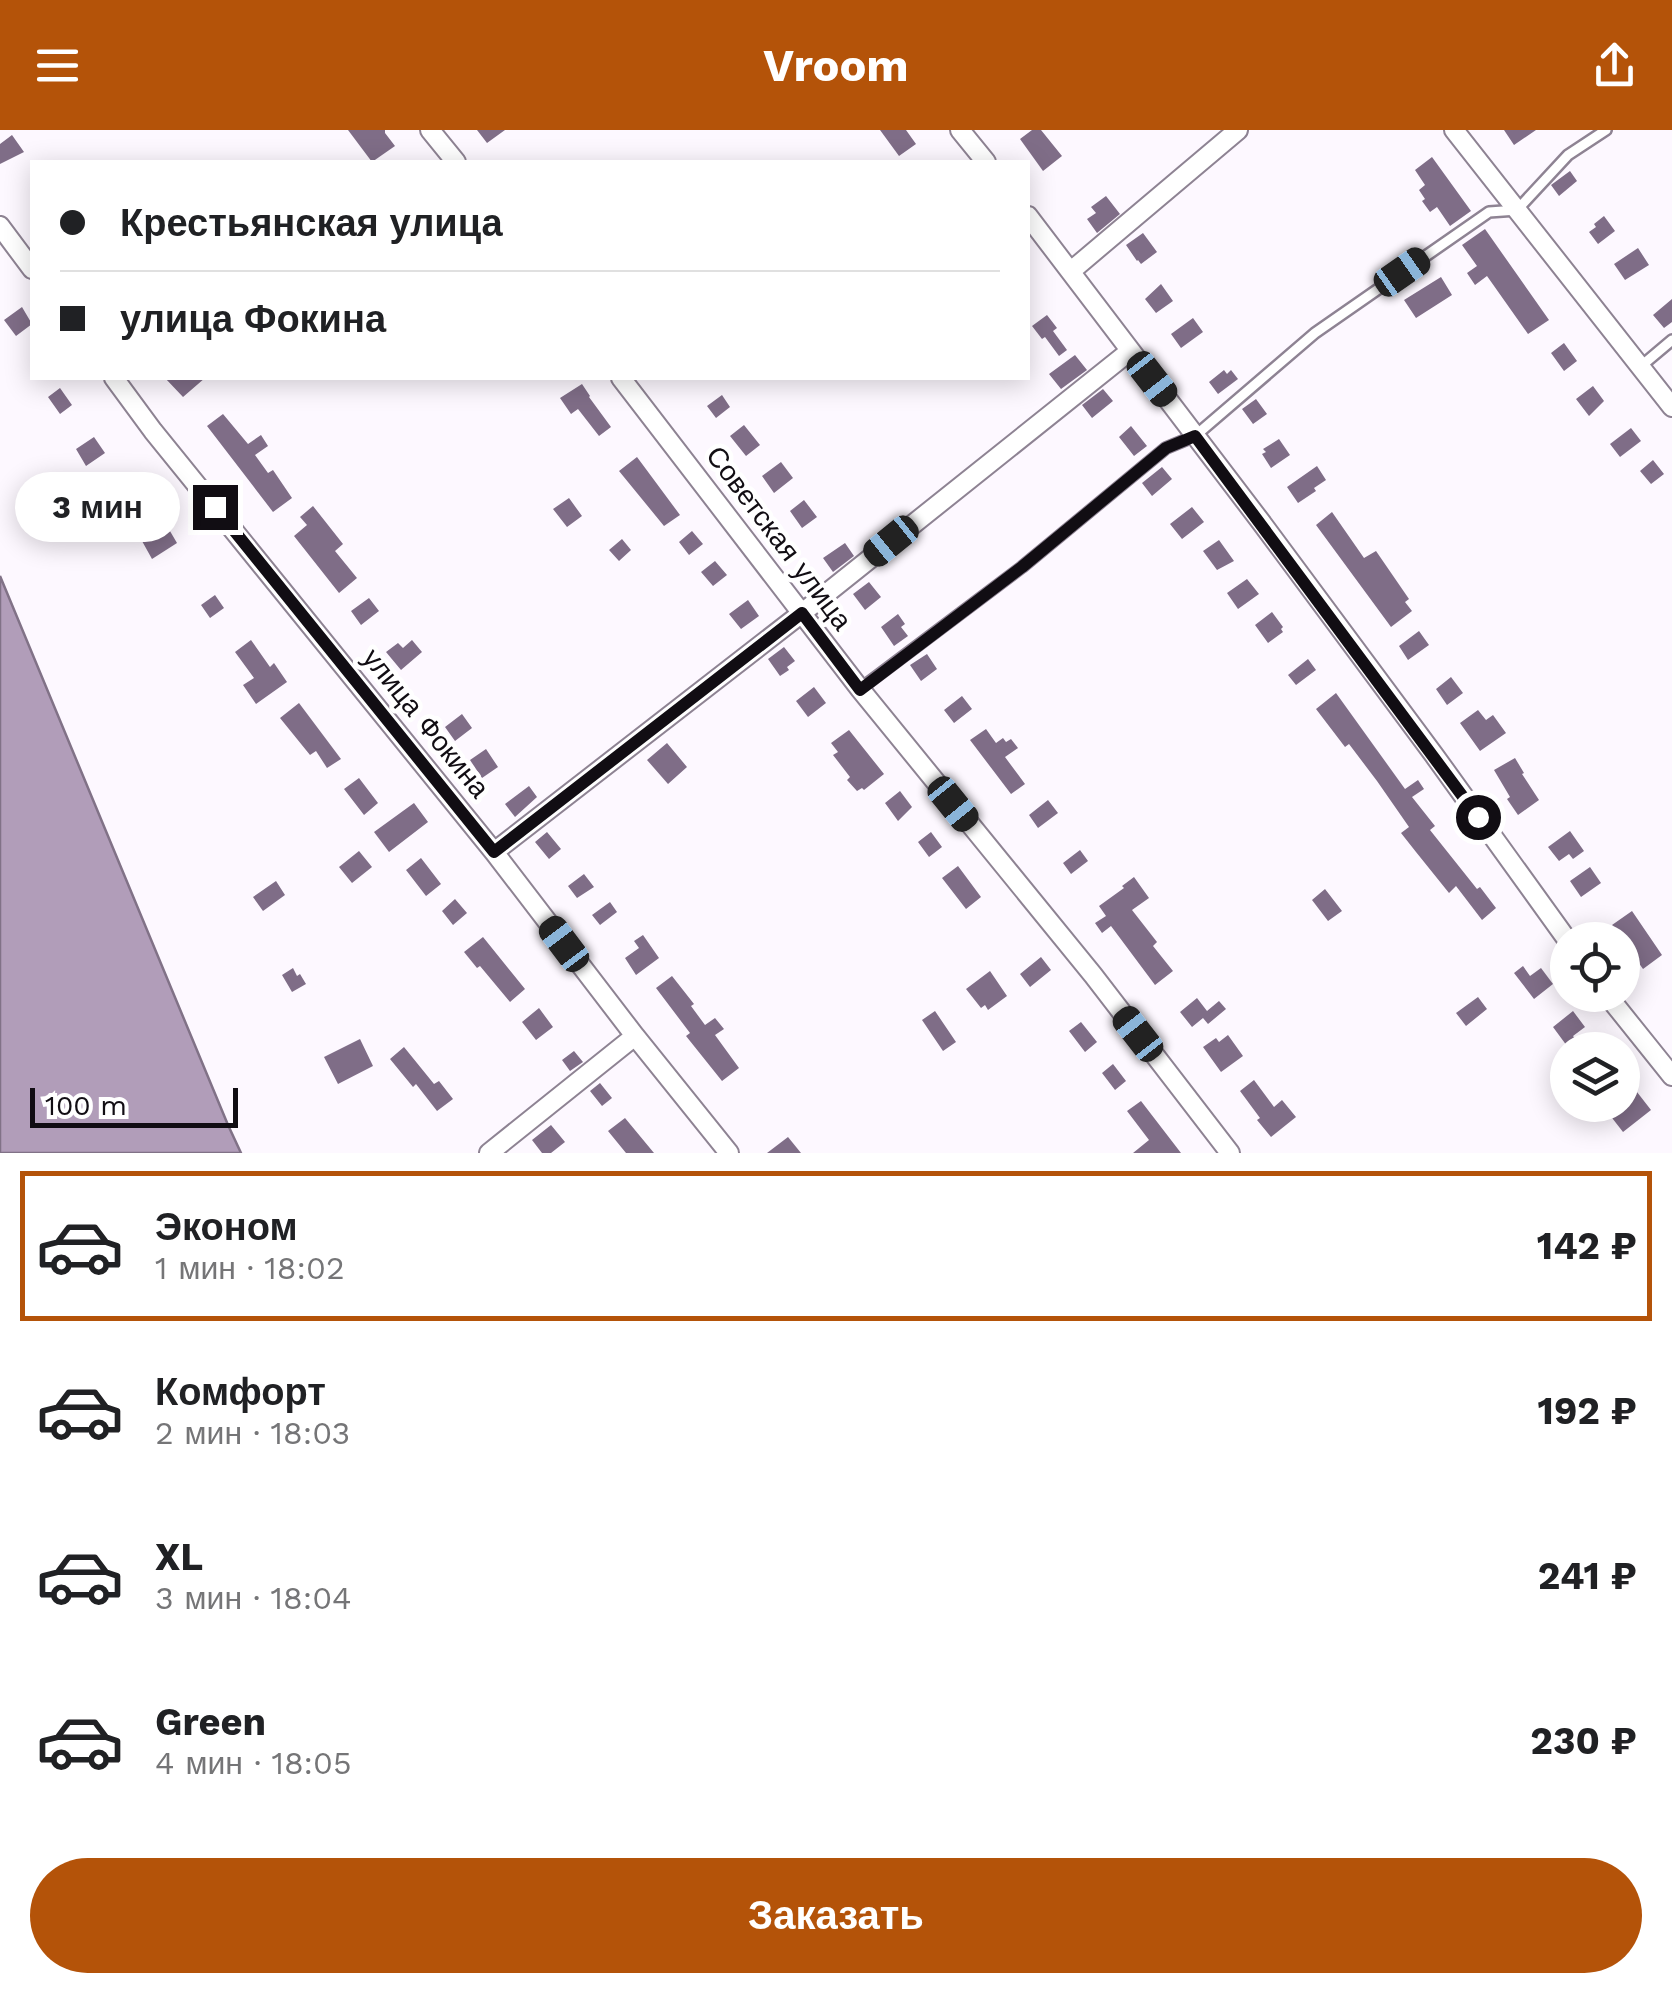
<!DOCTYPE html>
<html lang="ru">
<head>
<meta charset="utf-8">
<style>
  body { margin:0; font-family:"Work Sans",sans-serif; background:#f6f6f6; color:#202124; height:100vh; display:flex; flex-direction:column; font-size:38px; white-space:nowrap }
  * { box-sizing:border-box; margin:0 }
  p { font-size:32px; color:#757577 }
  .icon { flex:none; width:55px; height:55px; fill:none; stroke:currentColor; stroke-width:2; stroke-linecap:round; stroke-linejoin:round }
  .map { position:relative; height:1023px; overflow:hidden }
  .panel { display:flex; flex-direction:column; background:#fff; flex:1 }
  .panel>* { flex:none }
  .hud { position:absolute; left:30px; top:30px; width:1000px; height:220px; border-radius:0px; box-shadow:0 5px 25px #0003; display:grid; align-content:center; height:220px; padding:0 30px; background:#fff }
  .buttons { position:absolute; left:1550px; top:792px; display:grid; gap:20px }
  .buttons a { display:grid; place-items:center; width:90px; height:90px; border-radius:50%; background:#fff; box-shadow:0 5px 25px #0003; font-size:50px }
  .scale { position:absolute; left:30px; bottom:25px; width:208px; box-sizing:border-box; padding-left:10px; border:5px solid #110d13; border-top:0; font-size:28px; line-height:35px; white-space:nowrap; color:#110d13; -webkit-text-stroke:8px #fff; paint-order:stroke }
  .end { position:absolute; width:45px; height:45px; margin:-22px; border:12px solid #110d13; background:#fff; box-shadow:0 0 0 5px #fff }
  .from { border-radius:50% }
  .bubble { position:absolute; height:70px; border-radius:35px; background:#fff; box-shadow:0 5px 25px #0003; font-size:32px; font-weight:700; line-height:70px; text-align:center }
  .car { position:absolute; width:30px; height:60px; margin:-30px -15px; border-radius:12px; box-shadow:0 0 8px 2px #0007; background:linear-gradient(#222 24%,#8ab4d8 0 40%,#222 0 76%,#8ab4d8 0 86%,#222 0) }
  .hud b { display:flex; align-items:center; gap:35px; height:95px; font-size:38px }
  .hud b+b { border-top:2px solid #e0e0e0 }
  .hud i { width:25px; height:25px; background:#202124 }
  ul { padding:18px 0 0; list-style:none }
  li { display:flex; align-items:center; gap:30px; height:150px; margin:0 20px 15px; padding:0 10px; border:5px solid transparent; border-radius:0px }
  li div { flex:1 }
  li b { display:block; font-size:38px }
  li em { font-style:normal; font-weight:700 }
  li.selected { border-color:#b45309 }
  li>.icon { width:90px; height:90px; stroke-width:1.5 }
  .button { display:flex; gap:20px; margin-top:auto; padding:20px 30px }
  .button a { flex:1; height:115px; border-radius:60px; background:#b45309; color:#fff; font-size:40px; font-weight:700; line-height:115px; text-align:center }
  header { display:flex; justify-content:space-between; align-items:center; height:130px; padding:0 30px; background:#b45309; color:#fff; font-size:45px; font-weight:700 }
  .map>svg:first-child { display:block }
  .water { fill:#b19db9; stroke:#817287; stroke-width:2.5 }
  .building { fill:#7f6d87 }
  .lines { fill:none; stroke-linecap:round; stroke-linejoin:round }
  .lane-casing { stroke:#8e8393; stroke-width:14 }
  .street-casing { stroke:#8e8393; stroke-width:22 }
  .lane { stroke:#fff; stroke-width:9 }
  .street { stroke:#fff; stroke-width:18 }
  .route { stroke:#110d13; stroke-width:12 }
  .labels { text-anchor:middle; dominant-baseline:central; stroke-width:9; stroke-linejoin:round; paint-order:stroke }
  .street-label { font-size:28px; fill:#110d13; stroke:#fff }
</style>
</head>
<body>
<header><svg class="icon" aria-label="menu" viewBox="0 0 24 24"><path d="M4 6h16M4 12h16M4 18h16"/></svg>Vroom<svg class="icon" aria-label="share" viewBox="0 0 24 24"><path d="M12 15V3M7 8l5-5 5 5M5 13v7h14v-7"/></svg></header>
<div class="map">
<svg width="1672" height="1023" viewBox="0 0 1672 1023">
  <rect width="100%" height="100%" fill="#fdf8ff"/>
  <path class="water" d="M0,446L228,995L241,1023H0Z"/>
  <path class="building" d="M348,0H385V3L395,16L372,32Z
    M477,0H505L487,13Z
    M880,0H906L916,14L899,26Z
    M1032,0H1041L1062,26L1043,41L1020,9Z
    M1504,0H1536L1514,15Z
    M12,5L24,22L0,34V14Z
    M1432,27L1471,81L1450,96L1437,77L1430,82L1422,71L1425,69L1419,60L1425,55L1415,40Z
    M1570,41L1577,51L1559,66L1551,55Z
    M1106,66L1120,84L1097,103L1087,89L1096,83L1091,77Z
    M1604,86L1615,101L1598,114L1589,102L1596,97L1594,94Z
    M1485,99L1549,190L1528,204L1487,146L1475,155L1467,143L1477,136L1462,115Z
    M1143,103L1157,122L1141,134L1138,130L1137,131L1126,115Z
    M1638,118L1649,135L1625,150L1614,134Z
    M1441,147L1452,165L1416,188L1404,170Z
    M1161,154L1173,171L1156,183L1145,169Z
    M1672,169V192L1664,198L1653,185Z
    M22,177L32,194L16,206L4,190Z
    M1047,185L1057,198L1053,201L1067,220L1059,226L1045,207L1042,209L1032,196Z
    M1193,188L1203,202L1181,218L1171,204Z
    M1564,213L1577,231L1564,241L1551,223Z
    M1075,225L1087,240L1061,259L1049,244Z
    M1224,240L1227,244L1231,240L1238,249L1218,264L1209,252Z
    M165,248H205L183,267Z
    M582,254L590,266L589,267L611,297L599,306L578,279L571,284L560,268Z
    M1593,256L1604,271L1589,286L1576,269Z
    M60,258L72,275L60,284L48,267Z
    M1103,259L1113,271L1092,288L1082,275Z
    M722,265L730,277L716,288L707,276Z
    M1256,269L1267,284L1253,294L1242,279Z
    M223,284L248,314L261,305L268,316L255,325L268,343L273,340L292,368L273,382L207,296Z
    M744,295L760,315L746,326L730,306Z
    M1131,296L1147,316L1134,326L1119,307Z
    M1631,298L1641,311L1620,327L1610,314Z
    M94,307L105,323L86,336L76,319Z
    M1279,309L1290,325L1271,338L1262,324L1266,322L1263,319Z
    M637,327L680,385L664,396L619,341Z
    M1653,330L1664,344L1651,354L1640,341Z
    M781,332L793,348L774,363L762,346Z
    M1317,336L1326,350L1314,358L1316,361L1298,373L1287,357Z
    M1162,337L1172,349L1152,366L1142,353Z
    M136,357L146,370L126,384L117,371Z
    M569,368L582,386L567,397L553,379Z
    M804,370L817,387L802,398L790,381Z
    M313,376L343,414L335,421L357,448L339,463L294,406L307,395L300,387Z
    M1192,377L1204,392L1182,409L1170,394Z
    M1332,382L1364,428L1376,421L1409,469L1405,472L1412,481L1391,497L1316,395Z
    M167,396L177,413L152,429L142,411Z
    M692,401L703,414L689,425L679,412Z
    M622,409L631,420L619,431L609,420Z
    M1219,410L1234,431L1217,440L1203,421Z
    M845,413L854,426L833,442L823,428Z
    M715,431L727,445L713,456L701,442Z
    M1247,449L1259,464L1238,479L1227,463Z
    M869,452L881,467L865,480L853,464Z
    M215,465L224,478L210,488L201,475Z
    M369,468L379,481L361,495L351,481Z
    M748,470L759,486L741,499L729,484Z
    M1272,482L1283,497L1281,499L1283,502L1268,513L1255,495Z
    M898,484L905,494L901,497L908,506L894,516L881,497Z
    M1419,501L1429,515L1408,530L1399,516Z
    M251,510L270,537L274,533L287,552L256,574L243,555L254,548L235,522Z
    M412,510L422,522L401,540L386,522L398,513L403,518Z
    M784,517L795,531L787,537L789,540L780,546L768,529Z
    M927,524L937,539L921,551L910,535Z
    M1308,529L1316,540L1296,555L1288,545Z
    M1451,547L1463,563L1447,575L1436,559Z
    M814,557L826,573L808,587L796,571Z
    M1336,563L1405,659L1418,650L1424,659L1412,667L1435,696L1430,700L1477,759L1480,757L1496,778L1482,790L1456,756L1449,763L1416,722L1401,703L1409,697L1377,651L1349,614L1345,617L1316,579Z
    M962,566L972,579L954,593L944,580Z
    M299,573L341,629L327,638L316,621L310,625L280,588Z
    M1478,580L1486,590L1493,585L1506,603L1480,621L1460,593Z
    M462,584L472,598L455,611L445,597Z
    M986,599L996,613L1003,608L1006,612L1011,609L1018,618L1005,627L1025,654L1011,664L970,610Z
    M849,600L884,644L864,660L862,658L857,661L847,650L850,647L833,625L838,622L831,613Z
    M667,613L687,637L668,654L647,630Z
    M486,619L498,637L482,648L470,630Z
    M1515,628L1524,643L1522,644L1539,670L1518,685L1507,669L1510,667L1494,640Z
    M359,648L378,673L364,685L344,659Z
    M529,656L537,667L515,687L505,674Z
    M900,661L912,677L898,691L885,673Z
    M1048,670L1058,683L1038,698L1029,685Z
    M414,673L428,692L389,722L374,702Z
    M1570,701L1584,721L1573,729L1569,724L1559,731L1548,717Z
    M547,702L561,719L549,729L535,712Z
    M931,702L942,717L929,727L918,712Z
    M1080,720L1088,731L1071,744L1063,733Z
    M359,721L372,737L352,753L339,737Z
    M421,728L441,754L426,766L406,740Z
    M958,736L981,767L966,779L942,748Z
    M1590,737L1601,753L1581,767L1570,751Z
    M584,744L594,757L577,768L568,756Z
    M1134,747L1149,768L1132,780L1157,812L1153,816L1173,841L1155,855L1111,796L1102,803L1095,793L1106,786L1099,776L1124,758L1122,756Z
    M276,751L285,765L263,781L253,767Z
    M1325,759L1342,781L1328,791L1312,770Z
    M455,769L467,783L453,795L442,781Z
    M610,772L617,782L600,795L592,785Z
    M1632,781L1662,825L1643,839L1612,795Z
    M643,805L659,828L636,845L625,828L639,818L634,811Z
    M483,807L525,859L510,872L480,836L477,838L464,822Z
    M1041,827L1051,840L1030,857L1020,844Z
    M1523,836L1530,846L1541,838L1553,854L1534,869L1514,843Z
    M293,838L297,846L300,844L306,854L292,862L282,845Z
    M990,841L1007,866L988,880L985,875L981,878L966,859Z
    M672,846L694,874L691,876L705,895L715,888L724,899L715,905L739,938L722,951L686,906L690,903L656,858Z
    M1478,867L1487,879L1466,896L1456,883Z
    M1197,868L1207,881L1219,871L1226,879L1208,894L1203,888L1192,897L1180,882Z
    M539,878L553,897L536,910L522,892Z
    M935,881L956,912L943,921L922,890Z
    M1573,881L1585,897L1573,906L1576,910L1567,916L1553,897Z
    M1081,892L1097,912L1085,922L1069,901Z
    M1228,905L1243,926L1221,942L1203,917L1216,908L1219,912Z
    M360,909L373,936L338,954L324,927Z
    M404,917L434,954L439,951L453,969L437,981L416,954L413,957L390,929Z
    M574,921L583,932L570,941L562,930Z
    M1113,934L1126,951L1115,960L1102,943Z
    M1254,950L1274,977L1282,970L1296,987L1271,1007L1257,990L1260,988L1240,961Z
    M600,953L612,968L602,976L590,961Z
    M1630,953L1651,980L1623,1002L1602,975H1622V958Z
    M1141,971L1181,1023H1133L1149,1010L1127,981Z
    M625,988L654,1023H626L608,1001Z
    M551,995L565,1012L551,1023H542L532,1010Z
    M788,1007L801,1023H767Z"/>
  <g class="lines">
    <g class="lane-casing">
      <path id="lane" d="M1640,237L1672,210
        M860,559L1022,437L1166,318L1195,306L1315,203L1489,82L1517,80L1568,25L1606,0"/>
    </g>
    <g class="street-casing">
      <path id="street" d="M430,0L456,32
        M960,0L986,32
        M1454,0L1672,277
        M1028,86L1261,392L1434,625L1568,811
        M0,96L32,139
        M1071,141L1238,0
        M114,248L153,301L494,722L635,906L729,1023
        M621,248L860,559L1093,845L1230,1023
        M494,722L802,483L1130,221
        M1607,865L1672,946
        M489,1023L635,906"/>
    </g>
    <use href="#lane" class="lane"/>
    <use href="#street" class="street"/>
  </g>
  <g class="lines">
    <path class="route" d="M215,377L494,722L802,483L860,560L1022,437L1166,318L1195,306L1478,687"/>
  </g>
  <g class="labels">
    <g class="street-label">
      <text transform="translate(779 408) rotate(53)">Советская улица</text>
      <text transform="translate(426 593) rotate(51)">улица Фокина</text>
    </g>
  </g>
</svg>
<div class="buttons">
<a><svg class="icon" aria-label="locate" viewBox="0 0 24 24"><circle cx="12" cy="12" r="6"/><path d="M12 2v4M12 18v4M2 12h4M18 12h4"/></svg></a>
<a><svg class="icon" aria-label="layers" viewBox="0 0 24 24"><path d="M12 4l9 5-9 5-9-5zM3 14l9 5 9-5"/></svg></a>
</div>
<div class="scale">100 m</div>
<i class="end from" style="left:1478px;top:687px"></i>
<i class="end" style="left:215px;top:377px"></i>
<div class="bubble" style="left:15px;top:342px;width:165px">3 мин</div>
<i class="car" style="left:1402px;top:142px;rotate:55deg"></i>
<i class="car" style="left:1152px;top:249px;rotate:142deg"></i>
<i class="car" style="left:891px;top:411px;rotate:231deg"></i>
<i class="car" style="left:953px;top:674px;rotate:141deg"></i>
<i class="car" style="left:564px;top:814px;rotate:323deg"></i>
<i class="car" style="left:1138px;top:904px;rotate:322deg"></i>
<div class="hud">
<b><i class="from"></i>Крестьянская улица</b>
<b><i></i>улица Фокина</b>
</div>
</div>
<section class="panel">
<ul>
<li class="selected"><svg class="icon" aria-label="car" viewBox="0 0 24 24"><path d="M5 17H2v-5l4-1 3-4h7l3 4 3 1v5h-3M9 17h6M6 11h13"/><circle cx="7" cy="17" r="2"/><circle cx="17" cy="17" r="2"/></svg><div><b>Эконом</b><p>1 мин · 18:02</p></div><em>142 ₽</em></li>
<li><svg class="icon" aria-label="car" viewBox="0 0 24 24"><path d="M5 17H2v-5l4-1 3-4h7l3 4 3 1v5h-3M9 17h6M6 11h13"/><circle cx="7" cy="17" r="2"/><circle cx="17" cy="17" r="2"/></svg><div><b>Комфорт</b><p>2 мин · 18:03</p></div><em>192 ₽</em></li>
<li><svg class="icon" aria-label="car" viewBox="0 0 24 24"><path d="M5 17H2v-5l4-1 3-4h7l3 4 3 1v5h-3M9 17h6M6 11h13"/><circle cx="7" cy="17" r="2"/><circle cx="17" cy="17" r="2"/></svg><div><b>XL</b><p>3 мин · 18:04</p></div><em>241 ₽</em></li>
<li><svg class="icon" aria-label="car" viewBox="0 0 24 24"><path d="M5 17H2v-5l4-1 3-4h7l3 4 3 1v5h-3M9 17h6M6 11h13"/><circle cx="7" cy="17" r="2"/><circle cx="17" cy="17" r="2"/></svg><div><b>Green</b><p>4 мин · 18:05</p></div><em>230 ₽</em></li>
</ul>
<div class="button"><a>Заказать</a></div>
</section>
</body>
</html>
